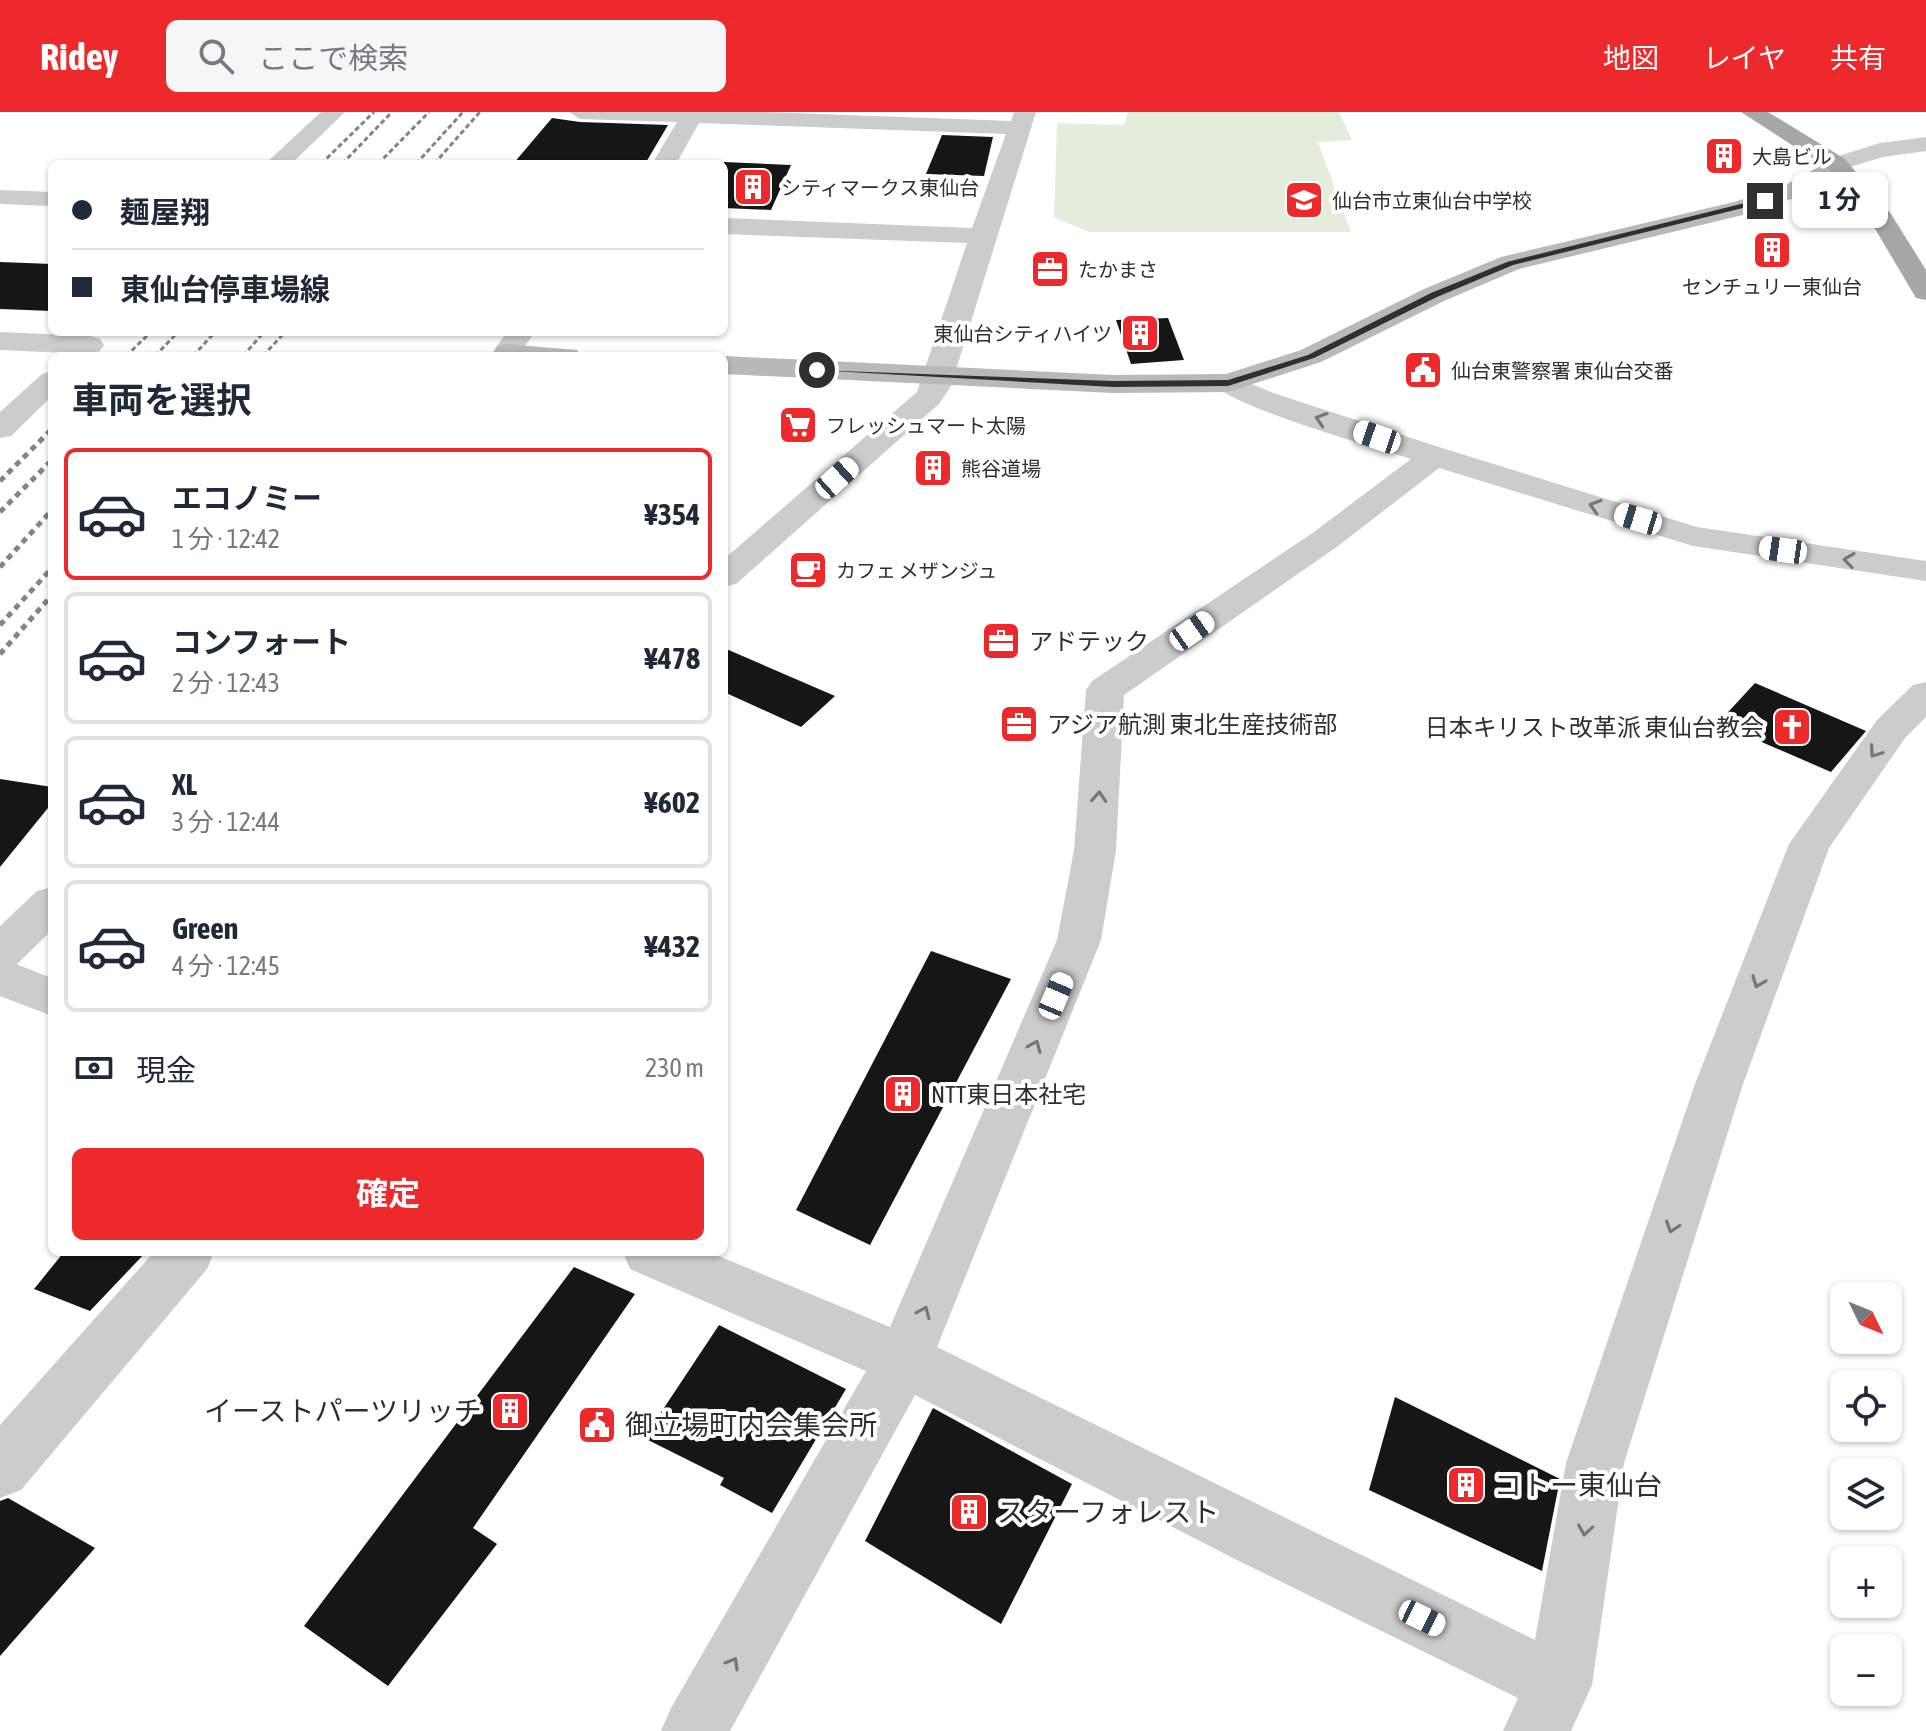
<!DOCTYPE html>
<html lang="ja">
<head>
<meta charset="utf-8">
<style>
  body { margin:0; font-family:"Asap Condensed","Noto Sans JP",sans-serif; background:#f6f6f7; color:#1f2937; height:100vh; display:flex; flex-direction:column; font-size:30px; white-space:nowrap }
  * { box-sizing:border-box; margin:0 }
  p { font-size:26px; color:#747a83 }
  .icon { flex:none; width:44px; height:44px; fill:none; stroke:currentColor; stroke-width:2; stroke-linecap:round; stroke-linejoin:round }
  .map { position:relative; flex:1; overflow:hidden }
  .panel { position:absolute; left:48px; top:240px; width:680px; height:904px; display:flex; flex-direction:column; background:#fff; border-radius:12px; box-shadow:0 2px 6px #0004 }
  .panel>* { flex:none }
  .banner { position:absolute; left:48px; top:48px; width:680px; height:176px; border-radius:12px; box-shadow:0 2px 6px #0004; display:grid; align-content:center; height:176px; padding:0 24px; background:#fff }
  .needle { width:52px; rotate:133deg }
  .buttons { position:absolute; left:1830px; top:1170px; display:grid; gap:16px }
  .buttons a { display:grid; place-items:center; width:72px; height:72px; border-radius:12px; background:#fff; box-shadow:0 2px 6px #0004; font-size:40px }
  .end { position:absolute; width:36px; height:36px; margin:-18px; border:10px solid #2f2f2f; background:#fff; box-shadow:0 0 0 4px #fff }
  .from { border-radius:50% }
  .bubble { position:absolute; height:56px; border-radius:12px; background:#fff; box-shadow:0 2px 6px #0004; font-size:26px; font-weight:700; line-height:56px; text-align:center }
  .car { position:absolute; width:24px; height:48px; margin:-24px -12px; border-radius:10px; box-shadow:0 0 6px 2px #0007; background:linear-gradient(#fff 24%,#345 0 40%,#fff 0 76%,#345 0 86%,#fff 0) }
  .banner b { display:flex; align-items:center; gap:28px; height:76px; font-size:30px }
  .banner b+b { border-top:2px solid #e0e1e3 }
  .banner i { width:20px; height:20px; background:#1f2937 }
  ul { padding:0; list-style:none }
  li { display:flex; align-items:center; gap:24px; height:132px; margin:0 16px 12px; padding:0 8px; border:4px solid #e0e1e3; border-radius:12px }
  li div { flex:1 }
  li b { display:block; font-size:30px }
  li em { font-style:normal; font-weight:700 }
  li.current { border-color:#ee292c }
  li>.icon { width:72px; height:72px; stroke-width:1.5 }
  h2 { padding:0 24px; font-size:36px; line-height:96px }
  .pay { display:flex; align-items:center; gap:20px; height:88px; padding:0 24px; font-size:30px }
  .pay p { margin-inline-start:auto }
  .cta { display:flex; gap:16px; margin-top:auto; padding:16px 24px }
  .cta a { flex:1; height:92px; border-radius:12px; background:#ee292c; color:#fff; font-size:32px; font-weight:700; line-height:92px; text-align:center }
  header { display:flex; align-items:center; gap:48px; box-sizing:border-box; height:112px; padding:0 40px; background:#ee292c; color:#fff }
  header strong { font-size:38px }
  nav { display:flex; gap:44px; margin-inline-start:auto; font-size:28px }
  .search { width:560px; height:72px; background:#f6f6f7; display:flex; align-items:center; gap:20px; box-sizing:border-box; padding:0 28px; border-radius:12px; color:#747a83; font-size:30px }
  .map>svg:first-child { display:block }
  .green { fill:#e4eddc }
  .building { fill:#161616 }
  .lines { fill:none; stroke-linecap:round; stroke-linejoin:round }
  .minor { fill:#ccc; fill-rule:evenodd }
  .tertiary { fill:#ccc; fill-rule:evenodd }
  .secondary { fill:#b9b9b9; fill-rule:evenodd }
  .primary { fill:#a7a7a7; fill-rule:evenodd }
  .rail-far1 { stroke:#848484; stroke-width:3; stroke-dasharray:5 3; stroke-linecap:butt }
  .rail { stroke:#848484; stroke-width:5; stroke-dasharray:6 5; stroke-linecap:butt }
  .oneway { stroke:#767676 }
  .route { fill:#2f2f2f }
  .labels { text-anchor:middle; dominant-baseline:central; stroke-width:8; stroke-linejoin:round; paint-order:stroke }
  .far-poi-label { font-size:20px; fill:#2f2f2f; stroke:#fff; text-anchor:start }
  .poi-label { font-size:24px; fill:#2f2f2f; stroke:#fff; text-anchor:start }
  .near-poi-label { font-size:28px; fill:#2f2f2f; stroke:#fff; text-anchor:start }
</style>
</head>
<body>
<header>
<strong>Ridey</strong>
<div class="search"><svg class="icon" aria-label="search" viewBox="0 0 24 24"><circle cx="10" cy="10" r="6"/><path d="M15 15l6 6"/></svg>ここで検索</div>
<nav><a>地図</a><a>レイヤ</a><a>共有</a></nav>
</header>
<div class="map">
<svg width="1926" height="1619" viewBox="0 0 1926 1619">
  <rect width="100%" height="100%" fill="#fff"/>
  <path class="green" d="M1128,0H1339L1352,28L1318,30L1351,120H1089L1054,105L1057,11L1124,13Z"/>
  <path class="building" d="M552,6L580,10L668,13L645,52H513Z
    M942,23L993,25L984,64L926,62Z
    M724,50L791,53L771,98L724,96Z
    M0,150L52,152V199L0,197Z
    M1168,206L1184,248L1131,252L1116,208Z
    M724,536L835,584L801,615L724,580Z
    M1755,571L1866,619L1831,660L1718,611Z
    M0,667L52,675V691L0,755Z
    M931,839L1011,867L870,1133L796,1098Z
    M64,1140H146L90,1199L34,1177Z
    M574,1155L635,1182L473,1416L497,1432L388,1574L304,1514Z
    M719,1213L846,1277L772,1401L720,1373L724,1366L644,1326Z
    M1395,1285L1560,1367L1542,1459L1369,1378Z
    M933,1296L1072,1372L1001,1512L865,1429Z
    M8,1386L95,1436L0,1544V1389Z"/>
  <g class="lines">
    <path class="minor" d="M321,0H345L291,52H265Z
      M569,0H764L1011,9L1014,0H1036L951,274L939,292L736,472L724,475V447L917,280L967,131L724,122V106L972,116L1006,22L699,11L676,52H652L677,10L580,7Z
      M0,78L52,80V94L0,92Z
      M0,220L90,224L100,227L104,233L100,239L90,242L0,238Z
      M507,220H535L518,244H494L492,241Z
      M52,259V284L11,324L0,326V300L42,262Z
      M1228,262L1273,281L1445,337L1697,415L1926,449V469L1693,434L1439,356L1338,434L1124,583L1116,738L1101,828L937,1235L1535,1528L1566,1351L1695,972L1789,732L1877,608L1913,573L1926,570V605L1905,626L1829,736L1743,972L1624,1351L1592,1573L1571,1619H1503L1518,1586L1235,1447L915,1283L730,1619H661L671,1596L866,1259L630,1157L623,1140H709L890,1215L1057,828L1074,738L1086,578L1092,569L1314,420L1411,347C1375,335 1230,295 1213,271L1218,265Z
      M0,846L52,866V904L0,884Z
      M154,1140H214L207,1157L21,1378L0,1386V1313Z"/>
    <path class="tertiary" d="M1926,25V39L1883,45L1837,59L1825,52L1829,47L1880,31Z
      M52,775V818L16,853L0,859V814L37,779Z"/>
    <path class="secondary" d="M1837,45L1849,52L1845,57L1803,83L1751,101L1519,157L1444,189L1321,250L1228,280L1113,281L724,262V244L1113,263L1226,262L1301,238L1424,177L1501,145L1734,90L1785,73Z
      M506,232L577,238L581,244H494L496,235Z"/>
    <path class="primary" d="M1741,0H1768L1845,47L1891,102L1926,158V188L1916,186L1871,110L1829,57Z"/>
    <path class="rail-far1" d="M321,52L374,0
      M342,52L392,0
      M378,52L429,0
      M416,52L463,0
      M434,52L480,0
      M126,244L151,220
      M155,244L178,220
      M193,244L215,220
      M243,244L264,220
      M263,244L285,220"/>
    <path class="rail" d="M0,369L52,317
      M0,400L52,348
      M0,455L52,398
      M0,513L52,456
      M0,542L52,483"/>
  </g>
  <defs><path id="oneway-chevron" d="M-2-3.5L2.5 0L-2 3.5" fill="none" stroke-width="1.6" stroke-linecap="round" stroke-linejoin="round" transform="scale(2)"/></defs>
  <g class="oneway">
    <use href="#oneway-chevron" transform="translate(1321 307) rotate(-162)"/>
    <use href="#oneway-chevron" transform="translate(1595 394) rotate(-163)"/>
    <use href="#oneway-chevron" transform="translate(1849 448) rotate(-172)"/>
    <use href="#oneway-chevron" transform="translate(1875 640) rotate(125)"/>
    <use href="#oneway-chevron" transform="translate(1099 685) rotate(-86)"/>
    <use href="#oneway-chevron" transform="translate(1758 870) rotate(111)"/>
    <use href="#oneway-chevron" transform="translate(1035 934) rotate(-67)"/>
    <use href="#oneway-chevron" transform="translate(1672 1115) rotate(108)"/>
    <use href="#oneway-chevron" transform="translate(924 1200) rotate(-67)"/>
    <use href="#oneway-chevron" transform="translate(1585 1418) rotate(99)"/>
    <use href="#oneway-chevron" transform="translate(733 1551) rotate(-60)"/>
  </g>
  <path class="route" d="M1765,86L1767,90L1513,153L1437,185L1314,246L1228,274L1113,275L813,258L1113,269L1228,268L1308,243L1431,181L1507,150Z"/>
  <defs>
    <g id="building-square" transform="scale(2)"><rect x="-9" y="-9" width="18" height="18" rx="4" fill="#ee292c" stroke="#fff"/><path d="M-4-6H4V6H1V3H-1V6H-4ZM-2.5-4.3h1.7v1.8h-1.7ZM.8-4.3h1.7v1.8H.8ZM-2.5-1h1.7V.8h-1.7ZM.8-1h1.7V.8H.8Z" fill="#fff"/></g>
    <g id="school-square" transform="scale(2)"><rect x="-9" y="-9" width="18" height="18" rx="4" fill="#ee292c" stroke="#fff"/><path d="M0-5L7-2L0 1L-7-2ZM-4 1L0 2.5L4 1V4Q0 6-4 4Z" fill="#fff"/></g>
    <g id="office-square" transform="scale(2)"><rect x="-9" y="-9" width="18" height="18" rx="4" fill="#ee292c" stroke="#fff"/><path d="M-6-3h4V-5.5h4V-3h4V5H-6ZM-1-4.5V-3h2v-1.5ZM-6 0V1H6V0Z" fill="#fff"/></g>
    <g id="civic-square" transform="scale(2)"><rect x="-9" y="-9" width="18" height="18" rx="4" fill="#ee292c" stroke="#fff"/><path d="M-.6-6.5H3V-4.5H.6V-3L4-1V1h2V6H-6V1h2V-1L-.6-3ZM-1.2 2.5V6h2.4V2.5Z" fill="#fff"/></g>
    <g id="supermarket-square" transform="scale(2)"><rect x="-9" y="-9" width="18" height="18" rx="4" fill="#ee292c" stroke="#fff"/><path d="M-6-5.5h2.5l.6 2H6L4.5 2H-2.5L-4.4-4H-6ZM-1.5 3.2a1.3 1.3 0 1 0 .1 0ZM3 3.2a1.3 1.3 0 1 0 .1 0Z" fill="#fff"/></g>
    <g id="cafe-square" transform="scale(2)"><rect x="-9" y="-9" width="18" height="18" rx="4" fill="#ee292c" stroke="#fff"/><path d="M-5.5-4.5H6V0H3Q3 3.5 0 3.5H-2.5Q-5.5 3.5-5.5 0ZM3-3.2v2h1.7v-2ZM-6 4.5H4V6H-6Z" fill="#fff"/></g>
    <g id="church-square" transform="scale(2)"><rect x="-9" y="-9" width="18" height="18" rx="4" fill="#ee292c" stroke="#fff"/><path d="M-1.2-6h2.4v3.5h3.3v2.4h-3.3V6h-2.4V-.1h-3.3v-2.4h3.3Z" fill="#fff"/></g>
  </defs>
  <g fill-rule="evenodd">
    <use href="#building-square" x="1724" y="44"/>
    <use href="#building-square" x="753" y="75"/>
    <use href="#school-square" x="1304" y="88"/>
    <use href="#building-square" x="1772" y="138"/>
    <use href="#office-square" x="1050" y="157"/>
    <use href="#building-square" x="1140" y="221"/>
    <use href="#civic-square" x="1423" y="258"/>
    <use href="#supermarket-square" x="798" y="313"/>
    <use href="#building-square" x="933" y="356"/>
    <use href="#cafe-square" x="808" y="458"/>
    <use href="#office-square" x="1001" y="529"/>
    <use href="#office-square" x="1019" y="612"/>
    <use href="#church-square" x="1792" y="615"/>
    <use href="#building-square" x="903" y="982"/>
    <use href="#building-square" x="510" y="1299"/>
    <use href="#civic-square" x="597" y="1313"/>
    <use href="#building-square" x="1466" y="1373"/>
    <use href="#building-square" x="969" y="1400"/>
  </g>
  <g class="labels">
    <g class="far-poi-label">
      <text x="1752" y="44">大島ビル</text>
      <text x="781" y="75">シティマークス東仙台</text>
      <text x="1332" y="88">仙台市立東仙台中学校</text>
      <text x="1078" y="157">たかまさ</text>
      <text x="1772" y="174" text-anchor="middle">センチュリー東仙台</text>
      <text x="1112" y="221" text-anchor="end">東仙台シティハイツ</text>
      <text x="1451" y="258">仙台東警察署 東仙台交番</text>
      <text x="826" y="313">フレッシュマート太陽</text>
      <text x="961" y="356">熊谷道場</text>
      <text x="836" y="458">カフェ メザンジュ</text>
    </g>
    <g class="poi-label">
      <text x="1029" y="529">アドテック</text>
      <text x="1047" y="612">アジア航測 東北生産技術部</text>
      <text x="1764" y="615" text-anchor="end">日本キリスト改革派 東仙台教会</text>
      <text x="931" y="982">NTT東日本社宅</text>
    </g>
    <g class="near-poi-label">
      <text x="482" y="1299" text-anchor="end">イーストパーツリッチ</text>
      <text x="625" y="1313">御立場町内会集会所</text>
      <text x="1494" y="1373">コトー東仙台</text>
      <text x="997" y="1400">スターフォレスト</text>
    </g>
  </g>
</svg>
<div class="buttons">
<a><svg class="needle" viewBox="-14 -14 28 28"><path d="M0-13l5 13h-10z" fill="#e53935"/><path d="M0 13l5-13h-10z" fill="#747a83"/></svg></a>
<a><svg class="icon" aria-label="locate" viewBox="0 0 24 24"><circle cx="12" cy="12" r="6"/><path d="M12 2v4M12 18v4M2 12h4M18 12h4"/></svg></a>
<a><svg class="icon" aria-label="layers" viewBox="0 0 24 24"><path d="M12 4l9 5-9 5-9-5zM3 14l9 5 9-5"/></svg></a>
<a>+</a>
<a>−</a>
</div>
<i class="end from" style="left:817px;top:258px"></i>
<i class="end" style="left:1765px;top:89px"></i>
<div class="bubble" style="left:1792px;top:60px;width:96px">1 分</div>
<i class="car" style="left:1377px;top:325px;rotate:289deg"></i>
<i class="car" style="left:837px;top:366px;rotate:48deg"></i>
<i class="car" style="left:1638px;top:407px;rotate:287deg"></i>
<i class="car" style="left:1783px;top:438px;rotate:278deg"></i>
<i class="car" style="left:1192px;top:519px;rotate:55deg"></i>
<i class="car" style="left:1056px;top:884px;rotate:23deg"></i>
<i class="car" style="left:1422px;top:1506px;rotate:116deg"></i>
<div class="banner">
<b><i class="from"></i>麺屋翔</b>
<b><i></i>東仙台停車場線</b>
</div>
<section class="panel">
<h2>車両を選択</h2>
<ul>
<li class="current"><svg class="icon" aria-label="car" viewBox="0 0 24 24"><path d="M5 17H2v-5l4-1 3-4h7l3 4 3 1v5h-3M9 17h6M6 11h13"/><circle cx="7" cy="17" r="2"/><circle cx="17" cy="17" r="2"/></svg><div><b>エコノミー</b><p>1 分 · 12:42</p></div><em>¥354</em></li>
<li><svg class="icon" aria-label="car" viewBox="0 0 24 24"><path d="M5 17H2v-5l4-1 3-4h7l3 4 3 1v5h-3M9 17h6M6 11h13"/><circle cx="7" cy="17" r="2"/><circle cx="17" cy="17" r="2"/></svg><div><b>コンフォート</b><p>2 分 · 12:43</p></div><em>¥478</em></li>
<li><svg class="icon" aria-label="car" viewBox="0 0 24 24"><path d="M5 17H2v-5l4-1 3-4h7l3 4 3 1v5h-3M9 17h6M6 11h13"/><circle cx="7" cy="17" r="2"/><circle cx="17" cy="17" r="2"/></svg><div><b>XL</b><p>3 分 · 12:44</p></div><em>¥602</em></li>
<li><svg class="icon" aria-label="car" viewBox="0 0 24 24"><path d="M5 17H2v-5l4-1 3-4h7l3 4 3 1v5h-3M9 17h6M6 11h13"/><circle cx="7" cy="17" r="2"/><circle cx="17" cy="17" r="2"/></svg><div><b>Green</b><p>4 分 · 12:45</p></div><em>¥432</em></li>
</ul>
<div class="pay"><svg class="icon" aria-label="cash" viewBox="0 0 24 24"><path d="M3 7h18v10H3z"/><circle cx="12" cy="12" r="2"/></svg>現金<p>230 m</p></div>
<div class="cta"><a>確定</a></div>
</section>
</div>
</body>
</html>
